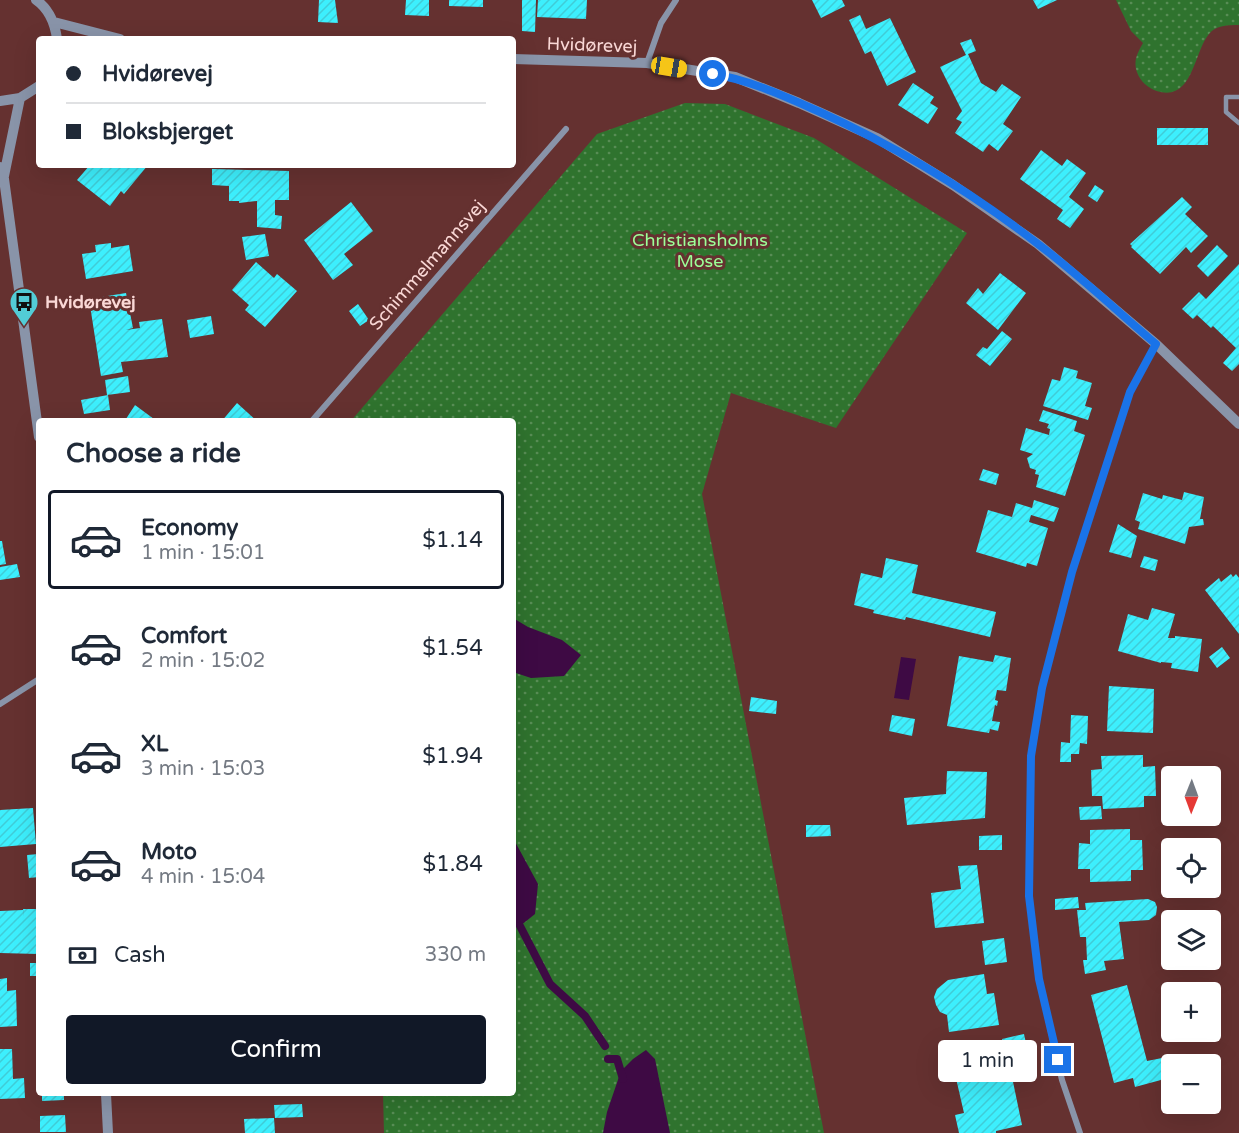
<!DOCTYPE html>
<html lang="en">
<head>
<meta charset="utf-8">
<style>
  body { margin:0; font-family:"Varela Round",sans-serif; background:#f2f2f3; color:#1f2937; height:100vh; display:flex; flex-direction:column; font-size:22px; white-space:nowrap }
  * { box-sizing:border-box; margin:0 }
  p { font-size:20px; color:#747a83 }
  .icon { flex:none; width:33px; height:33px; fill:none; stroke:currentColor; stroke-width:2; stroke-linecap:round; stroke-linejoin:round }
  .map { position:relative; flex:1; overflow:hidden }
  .drawer { position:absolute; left:36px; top:418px; width:480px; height:678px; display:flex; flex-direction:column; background:#fff; border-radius:6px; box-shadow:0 6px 24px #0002 }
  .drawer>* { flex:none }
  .top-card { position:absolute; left:36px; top:36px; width:480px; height:132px; border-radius:6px; box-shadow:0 6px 24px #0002; display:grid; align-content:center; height:132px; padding:0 30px; background:#fff }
  .needle { width:39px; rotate:181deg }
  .fabs { position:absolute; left:1161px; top:766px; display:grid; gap:12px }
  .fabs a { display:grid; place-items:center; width:60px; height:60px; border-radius:6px; background:#fff; box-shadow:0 6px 24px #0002; font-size:30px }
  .end { position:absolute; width:27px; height:27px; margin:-14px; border:8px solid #1a73e8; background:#fff; box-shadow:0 0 0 3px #fff }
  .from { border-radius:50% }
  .bubble { position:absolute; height:42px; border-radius:6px; background:#fff; box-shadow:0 6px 24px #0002; font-size:20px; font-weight:600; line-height:42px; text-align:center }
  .car { position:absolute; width:18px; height:36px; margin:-18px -9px; border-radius:8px; box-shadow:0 0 4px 2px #0007; background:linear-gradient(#f5c518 24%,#345 0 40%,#f5c518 0 76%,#345 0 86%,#f5c518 0) }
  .top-card b { display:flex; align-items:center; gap:21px; height:57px; font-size:22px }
  .top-card b+b { border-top:2px solid #e0e1e3 }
  .top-card i { width:15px; height:15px; background:#1f2937 }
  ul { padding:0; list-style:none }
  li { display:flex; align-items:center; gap:18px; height:99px; margin:0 12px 9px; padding:0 18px; border:3px solid transparent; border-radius:6px }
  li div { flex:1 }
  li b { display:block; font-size:22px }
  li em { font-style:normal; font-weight:600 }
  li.selected { border-color:#111827 }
  li>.icon { width:54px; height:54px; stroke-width:1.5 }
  h2 { padding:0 30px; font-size:27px; line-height:72px }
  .pay { display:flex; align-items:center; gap:15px; height:66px; padding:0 30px; font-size:22px }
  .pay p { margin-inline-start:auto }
  .cta { display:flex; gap:12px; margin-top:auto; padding:12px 30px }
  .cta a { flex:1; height:69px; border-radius:6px; background:#111827; color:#fff; font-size:24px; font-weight:600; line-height:69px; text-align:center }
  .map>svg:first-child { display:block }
  .park { fill:url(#park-dots) }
  .water { fill:#3e0a44 }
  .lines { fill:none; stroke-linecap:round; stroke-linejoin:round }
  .stream { stroke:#3e0a44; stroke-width:8 }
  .building { fill:url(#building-hatch) }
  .service { stroke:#8994a9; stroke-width:4.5 }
  .minor { stroke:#8994a9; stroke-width:6 }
  .tertiary { stroke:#8994a9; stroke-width:10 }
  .route { stroke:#1a73e8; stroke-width:8 }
  .labels { text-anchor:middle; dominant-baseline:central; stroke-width:6; stroke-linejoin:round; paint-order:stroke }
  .street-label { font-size:18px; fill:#fad8d6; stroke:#653130 }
  .park-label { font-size:18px; fill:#9cff97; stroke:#653130 }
  .poi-label { font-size:18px; font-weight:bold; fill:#fad8d6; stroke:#653130; text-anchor:start }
</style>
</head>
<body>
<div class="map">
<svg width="1239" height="1133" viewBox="0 0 1239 1133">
  <defs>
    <pattern id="park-dots" width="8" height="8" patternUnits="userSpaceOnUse" patternTransform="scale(1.5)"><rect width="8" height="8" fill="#2f732e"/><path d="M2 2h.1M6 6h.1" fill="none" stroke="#588d55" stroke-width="1.8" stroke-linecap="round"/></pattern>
    <pattern id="building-hatch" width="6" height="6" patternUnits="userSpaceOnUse" patternTransform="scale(1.5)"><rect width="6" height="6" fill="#3deffd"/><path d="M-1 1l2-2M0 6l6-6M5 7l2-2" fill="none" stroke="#40ccd7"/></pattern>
  </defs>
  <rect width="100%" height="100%" fill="#653130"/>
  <path class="park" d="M1116,0H1239V25C1228,25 1216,25 1209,34C1193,53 1193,105 1154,90C1145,86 1138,78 1136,69C1134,59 1138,52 1143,43L1131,31Z
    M685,103L725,104L814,138L967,233L836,428L731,393L702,494L824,1133H384L383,1094H513V422H350L597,134Z"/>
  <path class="water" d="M513,618L528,627L562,640L581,655L564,676L531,678L513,672Z
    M901,657L916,659L909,700L894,698Z
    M513,838L538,884L535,914L520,926L513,924Z
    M646,1050L655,1059L670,1133H603L607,1112L621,1071L633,1059Z"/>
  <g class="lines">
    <path class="stream" d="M520,926L550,984L585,1016L605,1046
      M608,1059H617L623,1079"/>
  </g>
  <path class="building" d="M319,0H335L338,23L318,22Z
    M406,0H429V16L405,15Z
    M449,0H483V7L449,6Z
    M522,0H536L535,32L522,31Z
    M538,0H587L586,19L537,17Z
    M812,0H842L845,6L821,18Z
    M1033,0H1057L1038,9Z
    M860,15L866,29L890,18L916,72L887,86L871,51L865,54L849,20Z
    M971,39L976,51L968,54L981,83L996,92L1002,84L1021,97L1003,124L1013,131L998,151L989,144L983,152L955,133L962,122L956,119L962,111L940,67L966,55L960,43Z
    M913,83L934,97L930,103L938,108L928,124L898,105Z
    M1157,128H1208V145H1157Z
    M1041,150L1062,166L1067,159L1086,173L1069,197L1084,209L1070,228L1057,219L1063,210L1020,179Z
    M90,165H148L124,194L121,191L110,206L77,180Z
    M212,169L289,171V200H275V215L282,216L281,229L257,227V201L239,203V201H229V186L212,185Z
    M1095,185L1104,191L1097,202L1088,196Z
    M1182,197L1192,207L1185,214L1208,236L1191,253L1186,247L1160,274L1131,247L1132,246L1130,244Z
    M351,202L373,231L344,254L353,265L333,280L304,240Z
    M265,234L269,256L246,260L242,237Z
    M111,243V248L129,245L133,271L86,279L82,254L96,252L95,245Z
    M1217,245L1228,256L1208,277L1197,266Z
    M256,262L274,278L277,274L297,291L265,327L245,310L249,305L232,290Z
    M1239,264V364L1232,371L1223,363L1236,348L1213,326L1211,328L1197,315L1193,319L1182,309L1199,292L1206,299Z
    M1000,273L1026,293L998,330L966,303L978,288L983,294Z
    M126,293L133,328L126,330L140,328L139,322L162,319L168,357L121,362L123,372L101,376L89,299Z
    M358,304L369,320L360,326L349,311Z
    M211,316L214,334L190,338L187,320Z
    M1002,331L1012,339L990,366L976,355L983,347L987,349Z
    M1064,367L1078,371L1076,378L1092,383L1085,406L1092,408L1088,420L1043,406L1052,379L1060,381Z
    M128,376L130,392L107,395L105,380Z
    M108,395L110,410L84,414L81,400Z
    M237,403L258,422H221Z
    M135,405L158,422H124Z
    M1043,410L1077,421L1074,431L1085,435L1065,496L1036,487L1039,475L1035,474L1036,470L1030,468L1027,458L1033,454L1020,450L1026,428L1049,435L1050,429L1047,428L1049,424L1039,421Z
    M983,469L999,474L996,485L979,480Z
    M1184,492L1204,497L1200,519H1203L1204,525L1189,527L1185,544L1138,529L1140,522L1135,520L1143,493L1162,499L1163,495L1182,500Z
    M1034,500L1059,508L1054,522L1031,515L1029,522L1048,528L1037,566L1027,563L1026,567L976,552L988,510L1012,517L1016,503L1032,508Z
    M1118,524L1137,536L1131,558L1109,552Z
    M0,541H2L6,564L0,565Z
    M1144,556L1158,560L1155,571L1140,567Z
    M886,558L918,565L912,593L996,612L990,637L906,617L905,620L873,613L874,610L854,605L861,573L882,578Z
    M17,564L20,577L0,580V567Z
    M1231,574L1233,577L1236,574L1239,578V634L1205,590L1219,578L1221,582Z
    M1152,608L1175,614L1168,638H1175V636L1202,639L1198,672L1171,668L1172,663L1161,662V663L1118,651L1128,614L1148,620Z
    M1222,647L1230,658L1217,668L1209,657Z
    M995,655L1011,658L1006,691L997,690L995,700L998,701L997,706L995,705L992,721L1000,722L998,731L990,729L989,733L947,726L959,656L993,662Z
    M1109,686L1154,689L1153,733L1107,731Z
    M751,697L777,701L776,714L749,711Z
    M892,715L915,719L912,736L889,731Z
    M1071,715L1088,716L1087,744L1080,743L1079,754H1071V762H1060L1061,742L1070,743Z
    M1143,755V767L1155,766L1156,796H1144V807L1103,809L1102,796H1092L1091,770L1102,769L1101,756Z
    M947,771L987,772L985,818L907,825L904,798L946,794Z
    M1101,806L1102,819L1080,820L1079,807Z
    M33,808L36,844L0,847V810Z
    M806,825H830L831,836L806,837Z
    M1130,829V840H1142L1143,870H1131V881L1090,882V869H1078L1079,843L1090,844V830Z
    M1002,835V850H979V836Z
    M39,854V877L29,878L27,855Z
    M977,865L984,923L935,928L931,893L961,889L958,866Z
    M1078,897L1079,908L1055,910V899Z
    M1148,899L1155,902L1157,907L1156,915L1149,920L1119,922L1124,959L1104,961L1106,970L1085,974L1083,960H1087L1086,937H1080L1077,910H1086L1085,903Z
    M23,909H39L38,954L0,953V911L23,910L24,917Z
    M1004,938L1007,962L985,965L982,941Z
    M30,963H39V976H30Z
    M984,974L987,994L994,993L999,1025L949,1032L947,1015L940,1012L936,1005L934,997L937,989L948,980Z
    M7,978V991L16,990L17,1026L0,1027V979Z
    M1127,985L1147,1061L1172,1056L1174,1065H1172V1077L1135,1087L1133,1078L1114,1083L1091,995Z
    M1024,1034L1029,1057L1007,1062L1002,1039Z
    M0,1049H12L13,1079L24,1078L25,1098L0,1099Z
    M997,1064L1001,1080L1012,1077L1022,1125L996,1131V1133H959L955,1115L964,1113L955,1074Z
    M42,1094H64V1100L42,1101Z
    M302,1104L303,1117L275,1118L274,1105Z
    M65,1115L66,1132H40V1116Z
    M274,1118L275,1133H245L244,1119Z"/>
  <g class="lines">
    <path class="service" d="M1239,97H1226V112L1239,123"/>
    <path class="minor" d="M647,63L661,23L676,0
      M311,422L566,129
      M0,704L39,679
      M1080,1133L1062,1080L1039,979L1029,896L1031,756L1042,688L1072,572L1130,392L1156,344"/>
    <path class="tertiary" d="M36,0C49,9 55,24 57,39
      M54,22L120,39
      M513,59L647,63L735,77L799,103L877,138L953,185L1038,244L1156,344L1239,424
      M0,101L20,98L39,86
      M0,167L4,179L39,437
      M4,176L20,98
      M106,1094L108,1133"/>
  </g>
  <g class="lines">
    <path class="route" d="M713,74C750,80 786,97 820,112C897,147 971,192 1038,244C1079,275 1117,311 1156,344L1130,392L1072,572L1042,688L1031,756L1029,896L1039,979L1058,1060"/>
  </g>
  <defs>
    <g id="bus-pin" transform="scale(1.5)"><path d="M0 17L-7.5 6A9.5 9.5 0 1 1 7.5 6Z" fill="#52ccd6" stroke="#653130"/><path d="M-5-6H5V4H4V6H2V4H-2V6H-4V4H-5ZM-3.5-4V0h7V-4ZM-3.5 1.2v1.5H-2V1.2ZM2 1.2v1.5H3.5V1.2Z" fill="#111"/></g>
  </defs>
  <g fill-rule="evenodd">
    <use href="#bus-pin" x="24" y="302"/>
  </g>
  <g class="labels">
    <g class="street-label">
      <text transform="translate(592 45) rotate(2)">Hvidørevej</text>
      <text transform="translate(427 265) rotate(-49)">Schimmelmannsvej</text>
    </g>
    <g class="park-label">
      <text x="700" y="240">Christiansholms<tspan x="700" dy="21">Mose</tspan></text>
    </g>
    <g class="poi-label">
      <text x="45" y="302">Hvidørevej</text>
    </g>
  </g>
</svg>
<div class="fabs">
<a><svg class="needle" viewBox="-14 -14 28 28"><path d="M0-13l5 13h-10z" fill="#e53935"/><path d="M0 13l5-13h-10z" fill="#747a83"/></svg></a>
<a><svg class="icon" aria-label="locate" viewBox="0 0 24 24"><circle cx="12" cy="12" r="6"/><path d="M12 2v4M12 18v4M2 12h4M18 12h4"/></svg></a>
<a><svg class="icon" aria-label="layers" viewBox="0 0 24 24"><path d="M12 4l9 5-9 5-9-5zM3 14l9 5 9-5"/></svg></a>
<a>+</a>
<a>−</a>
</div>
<i class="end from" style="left:713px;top:74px"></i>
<i class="end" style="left:1058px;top:1060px"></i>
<div class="bubble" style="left:938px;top:1040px;width:99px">1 min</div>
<i class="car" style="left:669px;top:67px;rotate:99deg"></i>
<div class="top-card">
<b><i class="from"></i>Hvidørevej</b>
<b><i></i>Bloksbjerget</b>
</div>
<section class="drawer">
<h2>Choose a ride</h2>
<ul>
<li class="selected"><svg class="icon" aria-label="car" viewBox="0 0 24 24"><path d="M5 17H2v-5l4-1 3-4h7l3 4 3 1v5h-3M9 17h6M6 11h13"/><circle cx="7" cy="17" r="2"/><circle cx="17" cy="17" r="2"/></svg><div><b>Economy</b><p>1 min · 15:01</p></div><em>$1.14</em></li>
<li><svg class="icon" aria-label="car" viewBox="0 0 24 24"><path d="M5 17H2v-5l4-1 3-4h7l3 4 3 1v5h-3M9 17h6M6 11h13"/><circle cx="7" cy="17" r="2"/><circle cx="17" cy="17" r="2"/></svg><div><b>Comfort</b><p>2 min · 15:02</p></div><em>$1.54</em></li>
<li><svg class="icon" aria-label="car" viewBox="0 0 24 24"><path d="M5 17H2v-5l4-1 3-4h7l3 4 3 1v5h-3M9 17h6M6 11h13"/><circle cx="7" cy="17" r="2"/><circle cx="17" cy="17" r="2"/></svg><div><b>XL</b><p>3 min · 15:03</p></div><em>$1.94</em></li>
<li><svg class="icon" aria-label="car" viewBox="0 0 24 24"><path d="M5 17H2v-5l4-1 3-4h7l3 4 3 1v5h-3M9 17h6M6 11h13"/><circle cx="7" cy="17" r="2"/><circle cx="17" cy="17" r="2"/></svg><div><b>Moto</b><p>4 min · 15:04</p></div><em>$1.84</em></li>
</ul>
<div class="pay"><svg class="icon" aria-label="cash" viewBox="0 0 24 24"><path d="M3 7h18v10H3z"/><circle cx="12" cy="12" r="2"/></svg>Cash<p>330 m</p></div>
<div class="cta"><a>Confirm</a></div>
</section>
</div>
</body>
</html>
